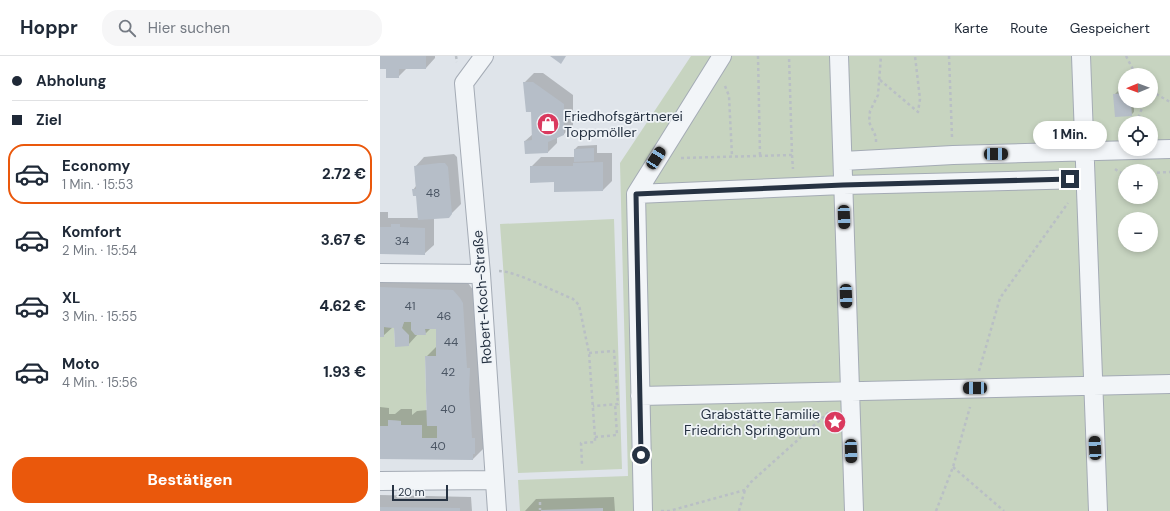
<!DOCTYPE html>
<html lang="de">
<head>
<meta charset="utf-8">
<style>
  body { margin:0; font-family:"DM Sans",sans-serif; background:#f6f6f7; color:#1f2937; height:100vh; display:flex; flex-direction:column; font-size:15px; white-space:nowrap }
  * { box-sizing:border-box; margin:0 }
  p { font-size:13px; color:#747a83 }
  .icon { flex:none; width:22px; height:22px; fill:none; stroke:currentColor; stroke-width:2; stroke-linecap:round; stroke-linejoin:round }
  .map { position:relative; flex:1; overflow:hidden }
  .details { display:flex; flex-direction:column; background:#fff; width:380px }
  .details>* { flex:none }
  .guide { display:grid; align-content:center; height:88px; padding:0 12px; background:#fff }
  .needle { width:26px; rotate:269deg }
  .fabs { position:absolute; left:738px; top:12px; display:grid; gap:8px }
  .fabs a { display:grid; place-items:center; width:40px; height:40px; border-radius:50%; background:#fff; box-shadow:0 2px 6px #0003; font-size:20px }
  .scale { position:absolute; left:12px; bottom:10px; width:56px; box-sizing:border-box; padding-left:4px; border:2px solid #273343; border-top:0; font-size:11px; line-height:14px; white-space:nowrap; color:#273343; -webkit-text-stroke:3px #eff3f7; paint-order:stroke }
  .end { position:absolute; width:18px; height:18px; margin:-9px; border:5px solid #273343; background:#fff; box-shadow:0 0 0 2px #fff }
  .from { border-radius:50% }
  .bubble { position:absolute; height:28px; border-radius:14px; background:#fff; box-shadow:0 2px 6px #0003; font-size:13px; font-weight:800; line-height:28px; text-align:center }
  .car { position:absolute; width:12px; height:24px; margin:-12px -6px; border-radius:5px; box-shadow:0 0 3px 1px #0007; background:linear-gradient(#222 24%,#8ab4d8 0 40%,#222 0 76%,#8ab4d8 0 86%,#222 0) }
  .guide b { display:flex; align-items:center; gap:14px; height:38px; font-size:15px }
  .guide b+b { border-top:1px solid #e0e1e3 }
  .guide i { width:10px; height:10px; background:#1f2937 }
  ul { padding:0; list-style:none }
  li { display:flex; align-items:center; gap:12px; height:60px; margin:0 8px 6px; padding:0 4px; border:2px solid transparent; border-radius:16px }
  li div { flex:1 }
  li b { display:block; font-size:15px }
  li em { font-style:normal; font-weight:800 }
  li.current { border-color:#ea580c }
  li>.icon { width:36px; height:36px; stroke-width:1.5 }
  .primary-button { display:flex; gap:8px; margin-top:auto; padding:8px 12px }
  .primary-button a { flex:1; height:46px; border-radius:16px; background:#ea580c; color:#fff; font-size:16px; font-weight:800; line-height:46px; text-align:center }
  header { display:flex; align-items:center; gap:24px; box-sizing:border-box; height:56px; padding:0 20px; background:#fff; border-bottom:1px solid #e0e1e3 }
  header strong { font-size:19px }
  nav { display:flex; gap:22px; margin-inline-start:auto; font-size:14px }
  .search { width:280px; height:36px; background:#f6f6f7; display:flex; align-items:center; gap:10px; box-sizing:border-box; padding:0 14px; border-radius:16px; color:#747a83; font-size:15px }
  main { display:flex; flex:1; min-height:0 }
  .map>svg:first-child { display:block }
  .green { fill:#c7d4c0; fill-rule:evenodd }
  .shadow { fill:#0003 }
  .building { fill:#b6bec8 }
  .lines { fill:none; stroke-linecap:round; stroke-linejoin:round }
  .minor-casing { stroke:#a4abb5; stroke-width:20 }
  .path { stroke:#b9bfc5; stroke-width:2.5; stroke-dasharray:3 3; stroke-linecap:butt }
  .minor { stroke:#f2f5f8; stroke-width:18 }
  .route { stroke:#273343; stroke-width:5 }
  .labels { text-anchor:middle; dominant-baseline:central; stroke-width:3.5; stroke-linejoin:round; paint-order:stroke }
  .number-label { font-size:12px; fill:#4b5664 }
  .poi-label { font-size:14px; fill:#273343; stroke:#eff3f7; text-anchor:start }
  .street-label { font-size:14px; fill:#273343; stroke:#eff3f7 }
</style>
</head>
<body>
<header>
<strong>Hoppr</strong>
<div class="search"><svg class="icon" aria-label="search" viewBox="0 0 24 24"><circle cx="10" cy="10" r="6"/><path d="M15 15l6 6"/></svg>Hier suchen</div>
<nav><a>Karte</a><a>Route</a><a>Gespeichert</a></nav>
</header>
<main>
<section class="details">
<div class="guide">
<b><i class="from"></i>Abholung</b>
<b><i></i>Ziel</b>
</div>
<ul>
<li class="current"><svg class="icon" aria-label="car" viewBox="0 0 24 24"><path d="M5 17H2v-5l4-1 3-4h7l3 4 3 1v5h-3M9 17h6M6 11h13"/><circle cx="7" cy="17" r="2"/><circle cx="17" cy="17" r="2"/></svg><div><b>Economy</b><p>1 Min. · 15:53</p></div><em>2.72 €</em></li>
<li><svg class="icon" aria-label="car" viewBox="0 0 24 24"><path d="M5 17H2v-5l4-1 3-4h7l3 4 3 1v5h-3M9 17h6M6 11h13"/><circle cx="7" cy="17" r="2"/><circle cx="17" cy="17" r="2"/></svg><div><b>Komfort</b><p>2 Min. · 15:54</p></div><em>3.67 €</em></li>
<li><svg class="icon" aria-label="car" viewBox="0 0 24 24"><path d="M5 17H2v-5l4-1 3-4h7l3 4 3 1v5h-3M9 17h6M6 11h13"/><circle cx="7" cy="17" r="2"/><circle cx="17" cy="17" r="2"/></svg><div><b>XL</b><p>3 Min. · 15:55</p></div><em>4.62 €</em></li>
<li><svg class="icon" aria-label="car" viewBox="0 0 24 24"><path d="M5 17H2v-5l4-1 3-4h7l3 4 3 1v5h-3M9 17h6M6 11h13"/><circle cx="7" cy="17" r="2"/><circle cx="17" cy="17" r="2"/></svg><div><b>Moto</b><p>4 Min. · 15:56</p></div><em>1.93 €</em></li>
</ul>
<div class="primary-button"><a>Bestätigen</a></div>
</section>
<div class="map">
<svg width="790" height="455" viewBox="0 0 790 455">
  <rect width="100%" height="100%" fill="#dfe4ea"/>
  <path class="green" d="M311,0H790V455H140L138,424L248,420L240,107ZM745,19H771V45H745ZM745,67H771V93H745ZM745,115H771V141H745ZM745,163H771V189H745Z
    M234,163L242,413L138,417L120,168Z
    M24,266H31V274L46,279L45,273H56V300L45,301L47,370H57V382H42V369H21V365L8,364V370H0V281H4V271L14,272L15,291Z"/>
  <path class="shadow" d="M0,0H55V2L46,12H27L18,21L7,12H0Z
    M154,17H163L193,39V69L184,78L177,81V87L168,96L145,85L153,78L152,55L144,27Z
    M738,35H745V45H754V56L751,59L735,38Z
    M217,89V97H232V125L223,134L175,125L152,110L161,101H195V93L198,90Z
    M74,98L77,101L81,148L68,161L54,162V189L44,198L0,197V156H8V162H39L37,138L33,134L36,130L35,111L44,101Z
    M0,222L85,223L94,235L108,388L93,403L0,402V351L9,352V358H15L21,353H32V359L37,355L48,354L46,301L57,290V272H51L45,278H38L28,289L15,271H13L3,280H0Z
    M0,439L91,441L92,455H0Z
    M234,441L235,455H145L156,443Z"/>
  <path class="building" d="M0,0H46V13H19V22H6V13H0Z
    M170,0H186L181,8Z
    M143,26H153L184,48V79L168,86V97L145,98L144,85L152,84L151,56H146Z
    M745,37V45H751L752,60L735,61L733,38Z
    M214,92V105L194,106V93Z
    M223,106V135L174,136V126L150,127V110H193V107Z
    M59,107H65L68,111L72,158L69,162L38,164L36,140H33L32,133H36L34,110Z
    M11,168H20V171L45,172V199L0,198V171H11Z
    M0,231L73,234L80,242L83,247L87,312H90L89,334L92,382H95V398H93V404L0,403V370H8V364L21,365V369H42V382H57V370H47L45,300H56V273H45L46,279H35L31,274V266H24L22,272L29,279V290L15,291L14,272L4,271V281H0Z
    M0,451L80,452V455H0Z
    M223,452V455H161V454Z"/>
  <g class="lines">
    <g class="minor-casing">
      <path id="minor" d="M104,0L84,27L101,218L117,455
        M459,0L474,455
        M701,0L718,455
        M463,105L573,99L790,93
        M256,138L463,129L705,123
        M0,217L101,218
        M260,340L790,328
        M0,425L115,424
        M263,455L256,138L342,0"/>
    </g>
    <path class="path" d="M76,0L77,6
      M378,0L380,99
      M569,0L572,81
      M746,0L756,19
      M500,24L538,56L540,43L535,0
      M345,30L349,40L352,100
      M771,35L790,46
      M751,47H764
      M756,67L765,45
      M496,86V81L489,66L490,55L498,39L501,0
      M412,99L413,113
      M301,102L412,99L409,0
      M735,113L739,116L745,118
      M771,117L790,116
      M119,215C136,215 175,236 193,243L199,249L209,297L215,381V386L201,387L202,408
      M209,297L234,295L238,348L213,350
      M599,315L620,242L688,147
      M215,381L237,379L235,348
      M573,411L624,455
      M160,446V454
      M281,455H289L365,434L371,426L450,355
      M359,455L365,434
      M556,455L573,411L590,351"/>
    <use href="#minor" class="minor"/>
  </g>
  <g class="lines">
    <path class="route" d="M261,399L256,138L463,129L690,123"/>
  </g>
  <defs>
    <g id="shop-disc" transform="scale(1.15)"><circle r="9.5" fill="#da395e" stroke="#eff3f7"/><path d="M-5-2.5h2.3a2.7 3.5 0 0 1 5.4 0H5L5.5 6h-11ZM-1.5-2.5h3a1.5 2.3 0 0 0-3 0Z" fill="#fff"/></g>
    <g id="sight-disc" transform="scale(1.15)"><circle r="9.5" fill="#da395e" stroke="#eff3f7"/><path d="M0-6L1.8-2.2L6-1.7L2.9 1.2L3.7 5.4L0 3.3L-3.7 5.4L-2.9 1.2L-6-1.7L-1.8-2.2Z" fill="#fff"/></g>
  </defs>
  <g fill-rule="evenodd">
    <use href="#shop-disc" x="168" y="68"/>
    <use href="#sight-disc" x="455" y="366"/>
  </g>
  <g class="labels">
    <g class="number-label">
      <text x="53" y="137">48</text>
      <text x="22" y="185">34</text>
      <text x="30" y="250">41</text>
      <text x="64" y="260">46</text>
      <text x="71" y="286">44</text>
      <text x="68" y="316">42</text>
      <text x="68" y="353">40</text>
      <text x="58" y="390">40</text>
    </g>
    <g class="poi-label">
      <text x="184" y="60">Friedhofsgärtnerei<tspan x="184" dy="16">Toppmöller</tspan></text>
      <text x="440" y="358" text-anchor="end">Grabstätte Familie<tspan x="440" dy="16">Friedrich Springorum</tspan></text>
    </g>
    <g class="street-label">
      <text transform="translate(102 241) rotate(-94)">Robert-Koch-Straße</text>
    </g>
  </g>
</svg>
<div class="fabs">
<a><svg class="needle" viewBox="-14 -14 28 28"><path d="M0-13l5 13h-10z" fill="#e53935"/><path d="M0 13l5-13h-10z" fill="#747a83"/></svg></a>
<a><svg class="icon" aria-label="locate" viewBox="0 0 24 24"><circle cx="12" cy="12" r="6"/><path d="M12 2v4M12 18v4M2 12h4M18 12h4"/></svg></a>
<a>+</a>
<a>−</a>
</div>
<div class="scale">20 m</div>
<i class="end from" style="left:261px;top:399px"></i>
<i class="end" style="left:690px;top:123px"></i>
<div class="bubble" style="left:653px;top:65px;width:74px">1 Min.</div>
<i class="car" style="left:616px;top:98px;rotate:89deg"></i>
<i class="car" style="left:276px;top:102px;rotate:33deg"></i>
<i class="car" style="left:464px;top:161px;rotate:178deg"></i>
<i class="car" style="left:466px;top:240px;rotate:178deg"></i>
<i class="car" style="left:595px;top:332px;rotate:269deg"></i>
<i class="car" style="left:715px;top:392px;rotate:357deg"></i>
<i class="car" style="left:471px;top:395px;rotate:178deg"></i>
</div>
</main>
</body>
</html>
